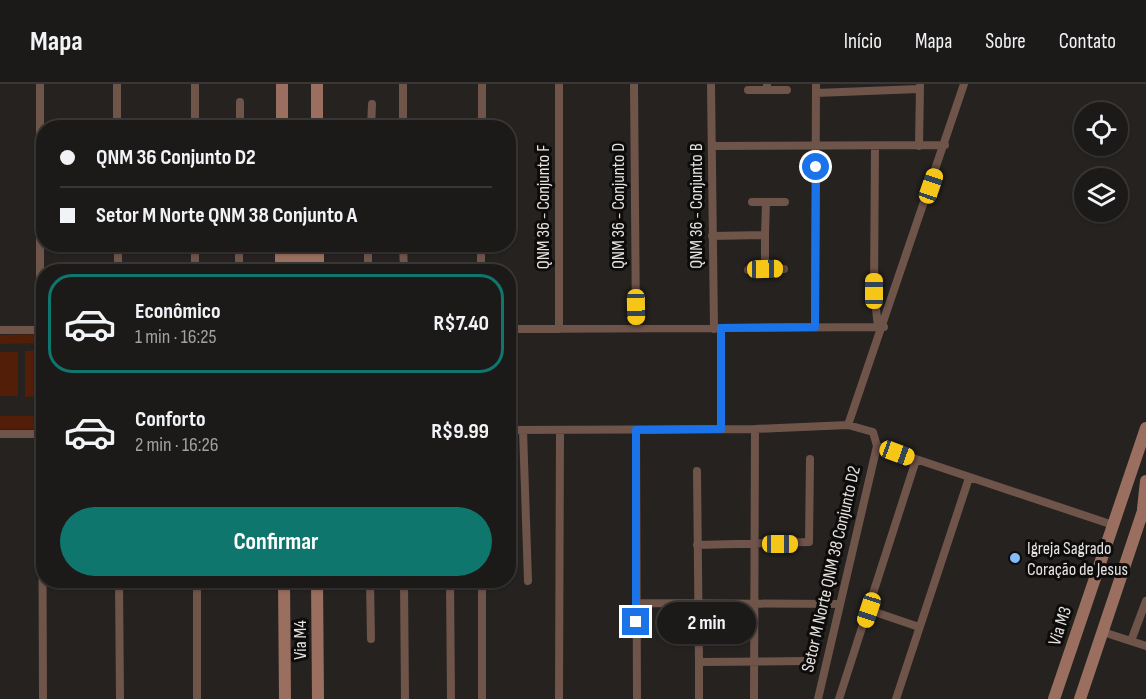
<!DOCTYPE html>
<html lang="pt">
<head>
<meta charset="utf-8">
<style>
  body { margin:0; font-family:"Sofia Sans Condensed",sans-serif; background:#252321; color:#f1f3f6; height:100vh; display:flex; flex-direction:column; font-size:22px; white-space:nowrap }
  * { box-sizing:border-box; margin:0 }
  p { font-size:20px; color:#a0a1a2 }
  .icon { flex:none; width:33px; height:33px; fill:none; stroke:currentColor; stroke-width:2; stroke-linecap:round; stroke-linejoin:round }
  .map { position:relative; flex:1; overflow:hidden }
  .sheet { position:absolute; left:36px; top:180px; width:480px; height:324px; display:flex; flex-direction:column; background:#1c1a18; border-radius:24px; box-shadow:0 2px 4px #0004,0 0 0 2px #3a3837 }
  .sheet>* { flex:none }
  .hud { position:absolute; left:36px; top:36px; width:480px; height:132px; border-radius:24px; box-shadow:0 2px 4px #0004,0 0 0 2px #3a3837; display:grid; align-content:center; height:132px; padding:0 24px; background:#1c1a18 }
  .controls { position:absolute; left:1074px; top:18px; display:grid; gap:12px }
  .controls a { display:grid; place-items:center; width:54px; height:54px; border-radius:50%; background:#1c1a18; box-shadow:0 2px 4px #0004,0 0 0 2px #3a3837; font-size:30px }
  .end { position:absolute; width:27px; height:27px; margin:-14px; border:8px solid #1a73e8; background:#fff; box-shadow:0 0 0 3px #fff }
  .from { border-radius:50% }
  .bubble { position:absolute; height:42px; border-radius:21px; background:#1c1a18; box-shadow:0 2px 4px #0004,0 0 0 2px #3a3837; font-size:20px; font-weight:700; line-height:42px; text-align:center }
  .car { position:absolute; width:18px; height:36px; margin:-18px -9px; border-radius:8px; box-shadow:0 0 4px 2px #0007; background:linear-gradient(#f5c518 24%,#345 0 40%,#f5c518 0 76%,#345 0 86%,#f5c518 0) }
  .hud b { display:flex; align-items:center; gap:21px; height:57px; font-size:22px }
  .hud b+b { border-top:2px solid #3a3837 }
  .hud i { width:15px; height:15px; background:#f1f3f6 }
  ul { padding:10px 0 0; list-style:none }
  li { display:flex; align-items:center; gap:18px; height:99px; margin:0 12px 9px; padding:0 12px; border:3px solid transparent; border-radius:24px }
  li div { flex:1 }
  li b { display:block; font-size:22px }
  li em { font-style:normal; font-weight:700 }
  li.selected { border-color:#0f766e }
  li>.icon { width:54px; height:54px; stroke-width:1.5 }
  .primary-button { display:flex; gap:12px; margin-top:auto; padding:12px 24px }
  .primary-button a { flex:1; height:69px; border-radius:36px; background:#0f766e; color:#fff; font-size:24px; font-weight:700; line-height:69px; text-align:center }
  header { display:flex; align-items:center; gap:36px; box-sizing:border-box; height:84px; padding:0 30px; background:#1c1a18; border-bottom:2px solid #3a3837 }
  header strong { font-size:28px }
  nav { display:flex; gap:33px; margin-inline-start:auto; font-size:21px }
  .map>svg:first-child { display:block }
  .green { fill:#521e07 }
  .lines { fill:none; stroke-linecap:round; stroke-linejoin:round }
  .minor { stroke:#6f544a; stroke-width:8 }
  .secondary { stroke:#9a6f5f; stroke-width:12 }
  .route { stroke:#1a73e8; stroke-width:8 }
  .poi-dot { fill:#83bcfb; stroke:#0d0c0b; stroke-width:2 }
  .labels { text-anchor:middle; dominant-baseline:central; stroke-width:6; stroke-linejoin:round; paint-order:stroke }
  .street-label { font-size:18px; fill:#e6e3e2; stroke:#0d0c0b }
  .poi-label { font-size:18px; fill:#e6e3e2; stroke:#0d0c0b; text-anchor:start }
</style>
</head>
<body>
<header>
<strong>Mapa</strong>
<nav><a>Início</a><a>Mapa</a><a>Sobre</a><a>Contato</a></nav>
</header>
<div class="map">
<svg width="1146" height="615" viewBox="0 0 1146 615">
  <rect width="100%" height="100%" fill="#252220"/>
  <path class="green" d="M43,250V259L0,260V251Z
    M43,266V312L25,313V267Z
    M0,268H18V312H0Z
    M0,332H43V345H0Z"/>
  <g class="lines">
    <path class="minor" d="M117,0V44
      M559,0V245
      M634,0L636,244
      M711,0L714,245
      M748,6H767V0
      M767,6H787
      M816,9L919,5
      M195,44V0
      M240,44V18
      M371,44L372,20
      M403,44V0
      M482,44V0
      M712,62L945,61
      M875,62L874,207L878,243
      M919,62L920,2
      M752,118H766
      M765,151V185H784
      M712,152L765,151L766,118H785
      M195,160V188
      M403,160L404,188
      M748,186L765,185
      M118,188V160
      M239,188V160
      M368,188V160
      M481,188V160
      M815,243L816,0
      M508,245L884,243
      M0,246H43
      M40,246V0
      M848,341L964,0
      M721,345V245
      M508,346L755,345L848,341L873,348L877,362L818,615
      M523,346L528,497
      M636,346L637,615
      M0,350H44
      M42,350L43,615
      M877,362L1113,441
      M697,387L699,578
      M697,461L809,458L810,375
      M119,496L120,615
      M197,496V615
      M370,496L371,555
      M404,496L405,615
      M450,496L451,615
      M636,519L840,520
      M869,526L919,543
      M1103,548L1146,562
      M1131,557L1146,517
      M482,615V496
      M559,615L560,346
      M699,615V578L806,577
      M754,615L755,345
      M839,615L916,376
      M896,615L969,394"/>
    <path class="secondary" d="M317,0V44
      M282,44V0
      M281,160V188
      M318,160V188
      M281,176L318,175
      M1143,425L1146,397
      M284,496L285,615
      M317,496L318,615
      M1054,615L1146,344
      M1080,615L1146,418"/>
  </g>
  <g class="lines">
    <path class="route" d="M636,538V346L721,345V244L815,243L816,83"/>
  </g>
  <circle class="poi-dot" cx="1015" cy="474" r="6"/>
  <g class="labels">
    <g class="street-label">
      <text transform="translate(618 122) rotate(-90)">QNM 36 - Conjunto D</text>
      <text transform="translate(696 122) rotate(-90)">QNM 36 - Conjunto B</text>
      <text transform="translate(543 123) rotate(-90)">QNM 36 - Conjunto F</text>
      <text transform="translate(831 485) rotate(-77)">Setor M Norte QNM 38 Conjunto D2</text>
      <text transform="translate(1060 542) rotate(-72)">Via M3</text>
      <text transform="translate(300 556) rotate(-90)">Via M4</text>
    </g>
    <g class="poi-label">
      <text x="1027" y="464">Igreja Sagrado<tspan x="1027" dy="21">Coração de Jesus</tspan></text>
    </g>
  </g>
</svg>
<div class="controls">
<a><svg class="icon" aria-label="locate" viewBox="0 0 24 24"><circle cx="12" cy="12" r="6"/><path d="M12 2v4M12 18v4M2 12h4M18 12h4"/></svg></a>
<a><svg class="icon" aria-label="layers" viewBox="0 0 24 24"><path d="M12 4l9 5-9 5-9-5zM3 14l9 5 9-5"/></svg></a>
</div>
<i class="end from" style="left:816px;top:83px"></i>
<i class="end" style="left:636px;top:538px"></i>
<div class="bubble" style="left:657px;top:518px;width:99px">2 min</div>
<i class="car" style="left:931px;top:102px;rotate:19deg"></i>
<i class="car" style="left:765px;top:185px;rotate:89deg"></i>
<i class="car" style="left:874px;top:207px;rotate:0deg"></i>
<i class="car" style="left:636px;top:223px;rotate:179deg"></i>
<i class="car" style="left:897px;top:369px;rotate:110deg"></i>
<i class="car" style="left:780px;top:460px;rotate:90deg"></i>
<i class="car" style="left:869px;top:526px;rotate:198deg"></i>
<div class="hud">
<b><i class="from"></i>QNM 36 Conjunto D2</b>
<b><i></i>Setor M Norte QNM 38 Conjunto A</b>
</div>
<section class="sheet">
<ul>
<li class="selected"><svg class="icon" aria-label="car" viewBox="0 0 24 24"><path d="M5 17H2v-5l4-1 3-4h7l3 4 3 1v5h-3M9 17h6M6 11h13"/><circle cx="7" cy="17" r="2"/><circle cx="17" cy="17" r="2"/></svg><div><b>Econômico</b><p>1 min · 16:25</p></div><em>R$7.40</em></li>
<li><svg class="icon" aria-label="car" viewBox="0 0 24 24"><path d="M5 17H2v-5l4-1 3-4h7l3 4 3 1v5h-3M9 17h6M6 11h13"/><circle cx="7" cy="17" r="2"/><circle cx="17" cy="17" r="2"/></svg><div><b>Conforto</b><p>2 min · 16:26</p></div><em>R$9.99</em></li>
</ul>
<div class="primary-button"><a>Confirmar</a></div>
</section>
</div>
</body>
</html>
